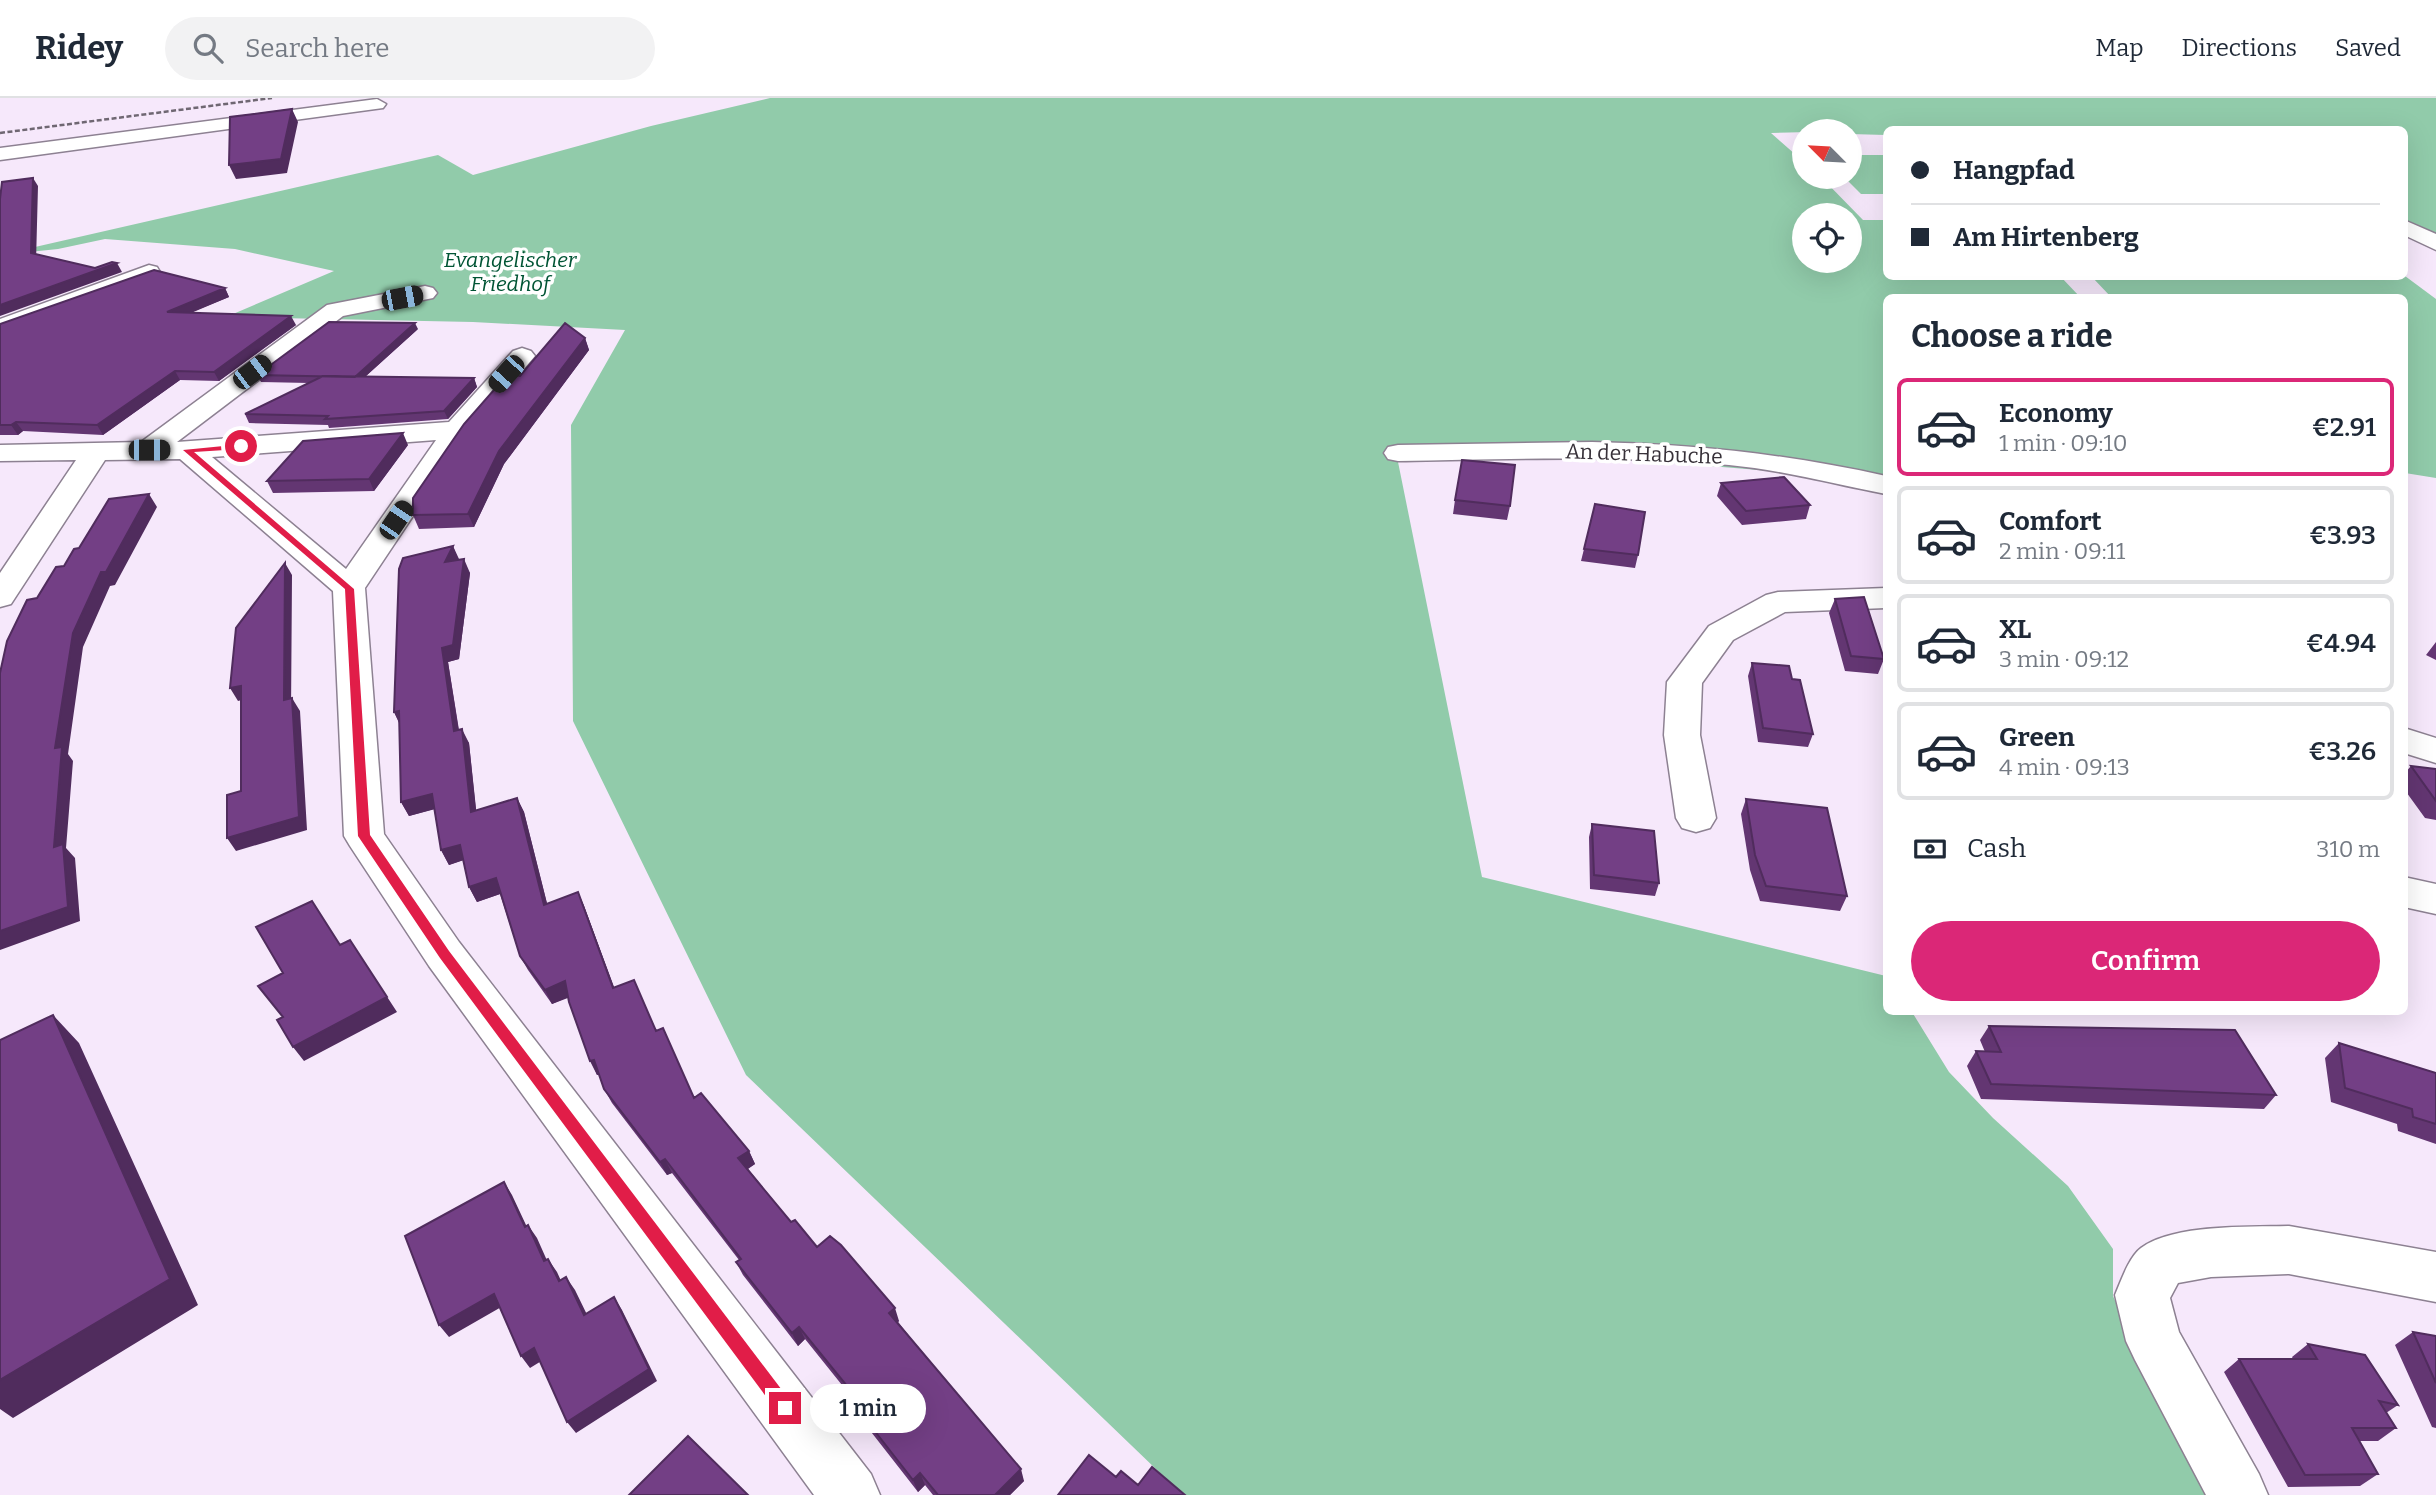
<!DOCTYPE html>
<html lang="en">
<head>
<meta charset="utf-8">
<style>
  body { margin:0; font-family:Bitter,serif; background:#f2f2f3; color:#1f2937; height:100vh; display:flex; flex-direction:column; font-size:26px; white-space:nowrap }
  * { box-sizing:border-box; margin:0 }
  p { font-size:23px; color:#747a83 }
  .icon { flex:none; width:38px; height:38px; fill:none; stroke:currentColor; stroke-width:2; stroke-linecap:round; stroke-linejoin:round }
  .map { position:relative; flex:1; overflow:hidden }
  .drawer { position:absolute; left:1883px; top:196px; width:525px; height:721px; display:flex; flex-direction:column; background:#fff; border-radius:10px; box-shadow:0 7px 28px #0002 }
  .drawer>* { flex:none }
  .hud { position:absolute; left:1883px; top:28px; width:525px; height:154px; border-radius:10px; box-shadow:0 7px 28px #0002; display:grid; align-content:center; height:154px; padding:0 28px; background:#fff }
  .needle { width:46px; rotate:294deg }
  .fabs { position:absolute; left:1792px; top:21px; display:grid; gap:14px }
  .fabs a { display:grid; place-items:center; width:70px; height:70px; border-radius:50%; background:#fff; box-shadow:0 7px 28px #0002; font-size:35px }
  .end { position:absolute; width:32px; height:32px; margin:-16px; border:9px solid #e11d48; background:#fff; box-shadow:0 0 0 4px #fff }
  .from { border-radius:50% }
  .bubble { position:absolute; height:49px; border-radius:24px; background:#fff; box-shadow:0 7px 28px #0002; font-size:23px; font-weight:600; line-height:49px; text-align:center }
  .car { position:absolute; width:21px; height:42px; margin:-21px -10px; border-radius:9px; box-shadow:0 0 5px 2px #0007; background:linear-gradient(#222 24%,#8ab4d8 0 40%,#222 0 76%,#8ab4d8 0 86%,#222 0) }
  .hud b { display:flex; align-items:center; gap:24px; height:66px; font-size:26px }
  .hud b+b { border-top:2px solid #e0e1e3 }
  .hud i { width:18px; height:18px; background:#1f2937 }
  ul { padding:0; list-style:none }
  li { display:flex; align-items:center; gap:21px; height:98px; margin:0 14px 10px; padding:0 14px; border:4px solid #e0e1e3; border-radius:10px }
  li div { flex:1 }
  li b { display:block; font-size:26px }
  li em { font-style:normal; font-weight:600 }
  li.active { border-color:#db2777 }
  li>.icon { width:63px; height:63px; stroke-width:1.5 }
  h2 { padding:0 28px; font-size:32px; line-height:84px }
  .pay { display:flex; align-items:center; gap:18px; height:77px; padding:0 28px; font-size:26px }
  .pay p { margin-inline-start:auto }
  .action { display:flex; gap:14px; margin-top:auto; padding:14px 28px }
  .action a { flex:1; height:80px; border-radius:42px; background:#db2777; color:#fff; font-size:28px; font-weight:600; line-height:80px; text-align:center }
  header { display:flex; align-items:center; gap:42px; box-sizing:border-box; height:98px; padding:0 35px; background:#fff; border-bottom:2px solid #e0e1e3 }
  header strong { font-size:33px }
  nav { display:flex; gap:38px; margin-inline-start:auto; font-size:24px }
  .search { width:490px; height:63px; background:#f2f2f3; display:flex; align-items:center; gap:18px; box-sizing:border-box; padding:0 24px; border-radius:38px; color:#747a83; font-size:26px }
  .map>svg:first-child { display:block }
  .green { fill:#91cbaa; fill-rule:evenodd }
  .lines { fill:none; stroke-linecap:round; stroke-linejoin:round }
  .street-casing { stroke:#8d8192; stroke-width:3 }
  .street { fill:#fff; fill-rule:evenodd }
  .rail { stroke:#6f6772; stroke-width:2.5; stroke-dasharray:5 2.5; stroke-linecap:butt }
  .wall { fill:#633672 }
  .shaded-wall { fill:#502c5d }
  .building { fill:#733f85; stroke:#502c5d; stroke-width:2 }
  .route { fill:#e11d48 }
  .labels { text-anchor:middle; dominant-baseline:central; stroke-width:7; stroke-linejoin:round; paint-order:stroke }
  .far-park-label { font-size:21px; font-style:italic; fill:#005434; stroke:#fff }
  .far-street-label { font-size:21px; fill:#373139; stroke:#fff }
</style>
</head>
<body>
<header>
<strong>Ridey</strong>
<div class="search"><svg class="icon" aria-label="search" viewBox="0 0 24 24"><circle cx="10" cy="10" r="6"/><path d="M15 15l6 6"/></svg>Search here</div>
<nav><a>Map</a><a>Directions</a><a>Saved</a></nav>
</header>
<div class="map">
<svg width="2436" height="1397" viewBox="0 0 2436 1397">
  <rect width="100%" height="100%" fill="#f6e8fb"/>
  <path class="green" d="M770,0H2436V142L2405,123L2404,32H1886V37L1850,36V33L1771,35L1804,64V79H1821L1863,122H1886V178L2061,179L2080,199L1886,200V394L1808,376L1588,358L1397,359L1482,779L1886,878V914H1912L1949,974L1993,1020L2068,1088L2113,1151V1198L2133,1243L2219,1397H1183L746,977L573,623L571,327L625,232L473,224L226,219L334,173L235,151L105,141L58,151L0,157L438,57L473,77L651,28ZM1804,117H1850V163H1804Z
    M1850,57H1886V96H1861L1844,79H1850Z
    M2405,178L2436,201V380L2405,375L2404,200L2111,199L2092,179Z"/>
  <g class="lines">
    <g class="street-casing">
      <path id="street" d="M377,1L386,6L383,10L0,62V50Z
        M2404,122L2436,136V152L2404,137Z
        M149,167L157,169L160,174L157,179L0,236V221Z
        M425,188L433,190L437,195L433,200L343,218L177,344L449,324L513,253L522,250L531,253L535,258L467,337L365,490L384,736L459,844L871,1376L880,1397H814L429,868L350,748L344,738L333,493L180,361L105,362L11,506L0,509V475L76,362L0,363V347L141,344L327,207ZM436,342L346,471L212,359Z
        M1592,344C1695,346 1786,356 1886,378V396C1834,386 1782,372 1729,367C1619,357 1508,361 1398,363L1388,361L1384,355L1388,349L1398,347Z
        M1886,490V510L1785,514L1733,542L1702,585L1700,637L1716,720L1710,730L1696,734L1682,730L1676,720L1664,637L1667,584L1709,528L1766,497L1778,494Z
        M2404,630L2436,640V665L2404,655Z
        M2404,779L2436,786V816L2404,809Z
        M2289,1128L2436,1154V1204L2289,1176L2211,1179L2178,1185L2170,1200L2179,1234L2259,1376L2268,1397H2206L2135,1262L2126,1243L2115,1197C2121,1183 2129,1159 2141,1150C2173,1126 2249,1129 2289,1128Z"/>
    </g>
    <use href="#street" class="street"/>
    <path class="rail" d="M0,35L272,0"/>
  </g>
  <path class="wall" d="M225,190L229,199L192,214L296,227L219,283L180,282L103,337L23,333L18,337H0V226Z
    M418,231L365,279L474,280L477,289L448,321L329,330L328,327L249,325L245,316L309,285L261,284L257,277Z
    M585,240L589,252L504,366L474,429L419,431L413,417L520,278Z
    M408,347L374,393L273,395L267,383Z
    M1721,385L1810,407L1806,421L1742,427L1717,398Z
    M1455,402L1510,408L1507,422L1453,416Z
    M453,448L458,462L470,475L459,561L448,564L459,632L469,645L476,713L517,700L524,714L547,806L578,794L584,808L614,890L657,933L694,1000L749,1053L755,1066L748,1071L791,1124L817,1149L899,1223L898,1224L1024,1383L1010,1397H933L925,1387L918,1394L861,1321L856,1309L858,1307L805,1241L798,1248L743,1177L736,1164L739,1162L672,1075L667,1077L612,1005L604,991L599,976L597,977L568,899L552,906L528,872L520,858L500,796L477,804L469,789L463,762L449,767L441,752L434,711L409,718L401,704L399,625L394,614Z
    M1584,451L1638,457L1635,470L1581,463Z
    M1835,501L1884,561L1878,576L1845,573L1829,515Z
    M2436,544V562L2426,557Z
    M1752,565L1792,581L1813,636L1808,649L1758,644L1748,578Z
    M2411,668L2436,671V722L2425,720L2404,691V676Z
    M1886,688V710L1883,695Z
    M1746,701L1847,798L1840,813L1760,803L1750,772L1741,716Z
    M1592,726L1659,785L1655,798L1590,791L1589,739Z
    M1989,928L2276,997L2264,1011L1981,1001L1967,968L1976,953L1985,954L1980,942Z
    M2339,945L2436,975V1046L2398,1033L2397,1026L2331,1004L2325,960Z
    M2413,1234L2436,1238V1330L2432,1329L2395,1247Z
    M2308,1246L2398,1307L2386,1315L2396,1330L2378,1343H2359L2378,1376L2360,1388L2288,1389L2224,1274L2239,1261H2293L2292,1259Z"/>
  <path class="shaded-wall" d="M292,11L298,24L287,75L236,81L229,67Z
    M33,80L38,88L36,164L31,155Z
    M117,165L122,174L0,218V207Z
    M225,190L229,199L172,223L167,214Z
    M291,218L296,227L219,283L214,274Z
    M415,225L418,231L357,286L354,279Z
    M585,240L589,252L504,366L474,429L468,416L499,353Z
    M175,273L180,282L103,337L97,327Z
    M474,280L477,289L448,321L444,313Z
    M16,324L23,333L18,337L11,327Z
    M403,335L408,347L374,393L369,381Z
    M149,396L157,409L115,487L110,488L83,549L68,656L73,663L66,750L75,760L80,823L0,852V833L54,749L55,650L73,535L101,474Z
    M453,448L459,461L451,478L445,464Z
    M464,461L470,475L459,561L448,564L461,647L454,633L442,550Z
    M285,465L292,477L291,615L284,602Z
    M241,588L249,600L238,603L230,590Z
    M292,600L300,613L307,732L236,753L227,740Z
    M399,613L401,628L394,614Z
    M462,631L469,645L478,729L471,714Z
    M432,696L439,710L409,718L401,704Z
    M517,700L524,714L551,821L544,807Z
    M460,747L467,761L449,767L441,752Z
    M496,780L503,795L477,804L469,789Z
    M578,794L584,808L620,905L613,890Z
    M350,842L397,914L304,963L293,949Z
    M565,883L573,898L552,906L545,892Z
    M53,917L79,945L198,1207L13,1320L0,1311V1282Z
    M594,962L601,976L597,977L590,963Z
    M749,1053L755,1066L744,1073L738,1060Z
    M665,1061L672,1075L667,1077L660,1064Z
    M504,1084L512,1097L533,1142L525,1129Z
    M528,1127L537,1140L553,1176L544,1163Z
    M548,1161L557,1174L567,1196L559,1183Z
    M566,1179L575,1192L593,1229L584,1217Z
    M494,1196L503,1208L449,1239L439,1227Z
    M614,1199L622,1212L657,1283L576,1335L567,1324Z
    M895,1210L899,1223L894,1228L889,1215Z
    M799,1229L805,1241L798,1248L792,1235Z
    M534,1250L543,1262L530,1270L521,1258Z
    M1021,1371L1024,1383L1010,1397H995Z
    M920,1375L925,1387L918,1394L913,1382Z"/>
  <path class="building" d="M292,11L281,61L229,67L230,19Z
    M33,80L31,155L95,170L112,164L117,165L0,207V101L2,84Z
    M154,172L225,190L167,214L291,218L214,274L175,273L97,327L16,324L11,327H0V226Z
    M329,224L415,225L355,279L257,277Z
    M565,225L585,240L499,353L468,416L413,417V400L464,326L507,277L520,278Z
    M323,278L474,280L444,313L325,321L328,318L245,316Z
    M403,335L369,381L267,383L303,343Z
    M1462,362L1515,367L1510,408L1455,402Z
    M1784,379L1810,407L1746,413L1721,385Z
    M149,396L106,474H101L73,535L55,650L62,649L54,749L63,746L68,809L0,833V575L7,543L27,502L37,500L56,469L64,468L74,451L79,450L109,401Z
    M1595,406L1645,414L1638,457L1584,451Z
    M453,448L445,464L464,461L453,547L442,550L454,633L462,631L471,714L517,700L544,807L578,794L613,890L634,882L656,933L663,930L694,1000L701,995L749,1053L738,1060L791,1124L795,1122L817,1149L830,1138L841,1147L895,1210L889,1215L1021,1371L995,1397H938L920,1375L913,1382L856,1309L861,1305L799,1229L792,1235L736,1164L741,1161L665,1061L660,1064L604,991L594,962L590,963L569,904L565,883L545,892L520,858L496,780L469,789L460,747L441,752L432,696L401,704L399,613L394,614L399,471L403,460Z
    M285,465L284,602L292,600L299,719L227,740V697L241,693V588L230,590L236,530Z
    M1864,499L1884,561L1851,558L1835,501Z
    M1752,565L1789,568L1792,581L1800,582L1813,636L1763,630Z
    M2411,668L2436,671V703Z
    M1746,701L1827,710L1847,798L1766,788L1755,757Z
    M1592,726L1654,733L1659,785L1594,777Z
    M312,803L340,847L350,842L387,899L293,949L277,922L283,919L258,888L283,875L256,829Z
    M53,917L170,1181L0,1282V942Z
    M1989,928L2235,932L2276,997L1991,986L1976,953L2001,954Z
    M2339,945L2436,975V1026L2413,1019L2412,1011L2345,990Z
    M504,1084L525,1129L528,1127L544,1163L548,1161L559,1183L566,1179L584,1217L614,1199L649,1271L567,1324L534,1250L521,1258L494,1196L439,1227L405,1138Z
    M2413,1234L2436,1238V1285Z
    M2308,1246L2365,1257L2398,1307L2379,1303L2396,1330H2352L2378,1376L2305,1377L2239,1261H2317Z
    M688,1338L748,1397H629Z
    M1089,1357L1116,1379L1121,1373L1138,1387L1152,1369L1185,1397H1058Z"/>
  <path class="route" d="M244,346L241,351L194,354L354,491L370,737L449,853L791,1304L793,1310L791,1316L785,1319L779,1316L440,860L358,738L345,491L183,352Z"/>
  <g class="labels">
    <g class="far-park-label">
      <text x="510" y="162">Evangelischer<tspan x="510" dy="24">Friedhof</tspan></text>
    </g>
    <g class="far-street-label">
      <text transform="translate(1644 356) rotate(2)">An der Habuche</text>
    </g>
  </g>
</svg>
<div class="fabs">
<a><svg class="needle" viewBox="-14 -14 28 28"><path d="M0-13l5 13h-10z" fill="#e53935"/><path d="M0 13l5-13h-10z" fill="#747a83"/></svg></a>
<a><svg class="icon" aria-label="locate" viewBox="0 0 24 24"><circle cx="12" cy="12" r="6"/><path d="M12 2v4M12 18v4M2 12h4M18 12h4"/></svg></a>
</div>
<i class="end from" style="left:241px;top:348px"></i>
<i class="end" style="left:785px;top:1310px"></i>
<div class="bubble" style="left:810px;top:1286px;width:116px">1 min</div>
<i class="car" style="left:402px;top:200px;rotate:79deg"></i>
<i class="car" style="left:252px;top:274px;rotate:53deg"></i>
<i class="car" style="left:506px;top:276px;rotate:222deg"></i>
<i class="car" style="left:149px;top:352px;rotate:90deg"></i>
<i class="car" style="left:396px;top:422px;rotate:34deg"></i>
<div class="hud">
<b><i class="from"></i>Hangpfad</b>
<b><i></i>Am Hirtenberg</b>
</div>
<section class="drawer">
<h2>Choose a ride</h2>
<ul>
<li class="active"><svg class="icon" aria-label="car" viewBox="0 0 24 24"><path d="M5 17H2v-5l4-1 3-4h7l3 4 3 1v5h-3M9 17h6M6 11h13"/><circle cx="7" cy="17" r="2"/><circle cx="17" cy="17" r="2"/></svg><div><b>Economy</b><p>1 min · 09:10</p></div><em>€2.91</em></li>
<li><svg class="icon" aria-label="car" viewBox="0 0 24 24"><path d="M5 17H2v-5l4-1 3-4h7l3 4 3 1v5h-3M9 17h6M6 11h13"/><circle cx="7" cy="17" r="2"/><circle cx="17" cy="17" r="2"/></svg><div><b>Comfort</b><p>2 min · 09:11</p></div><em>€3.93</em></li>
<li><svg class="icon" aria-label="car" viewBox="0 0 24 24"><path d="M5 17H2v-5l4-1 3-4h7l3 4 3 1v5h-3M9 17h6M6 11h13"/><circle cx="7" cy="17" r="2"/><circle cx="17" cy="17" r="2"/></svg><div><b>XL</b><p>3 min · 09:12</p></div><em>€4.94</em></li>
<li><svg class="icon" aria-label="car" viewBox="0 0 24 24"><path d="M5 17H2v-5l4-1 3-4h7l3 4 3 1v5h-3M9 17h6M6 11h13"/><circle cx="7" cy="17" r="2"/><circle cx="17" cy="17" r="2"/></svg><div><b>Green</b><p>4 min · 09:13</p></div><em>€3.26</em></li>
</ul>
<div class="pay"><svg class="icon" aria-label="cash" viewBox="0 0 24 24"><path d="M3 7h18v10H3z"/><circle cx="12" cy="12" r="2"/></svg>Cash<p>310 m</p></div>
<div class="action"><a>Confirm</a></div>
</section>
</div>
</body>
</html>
